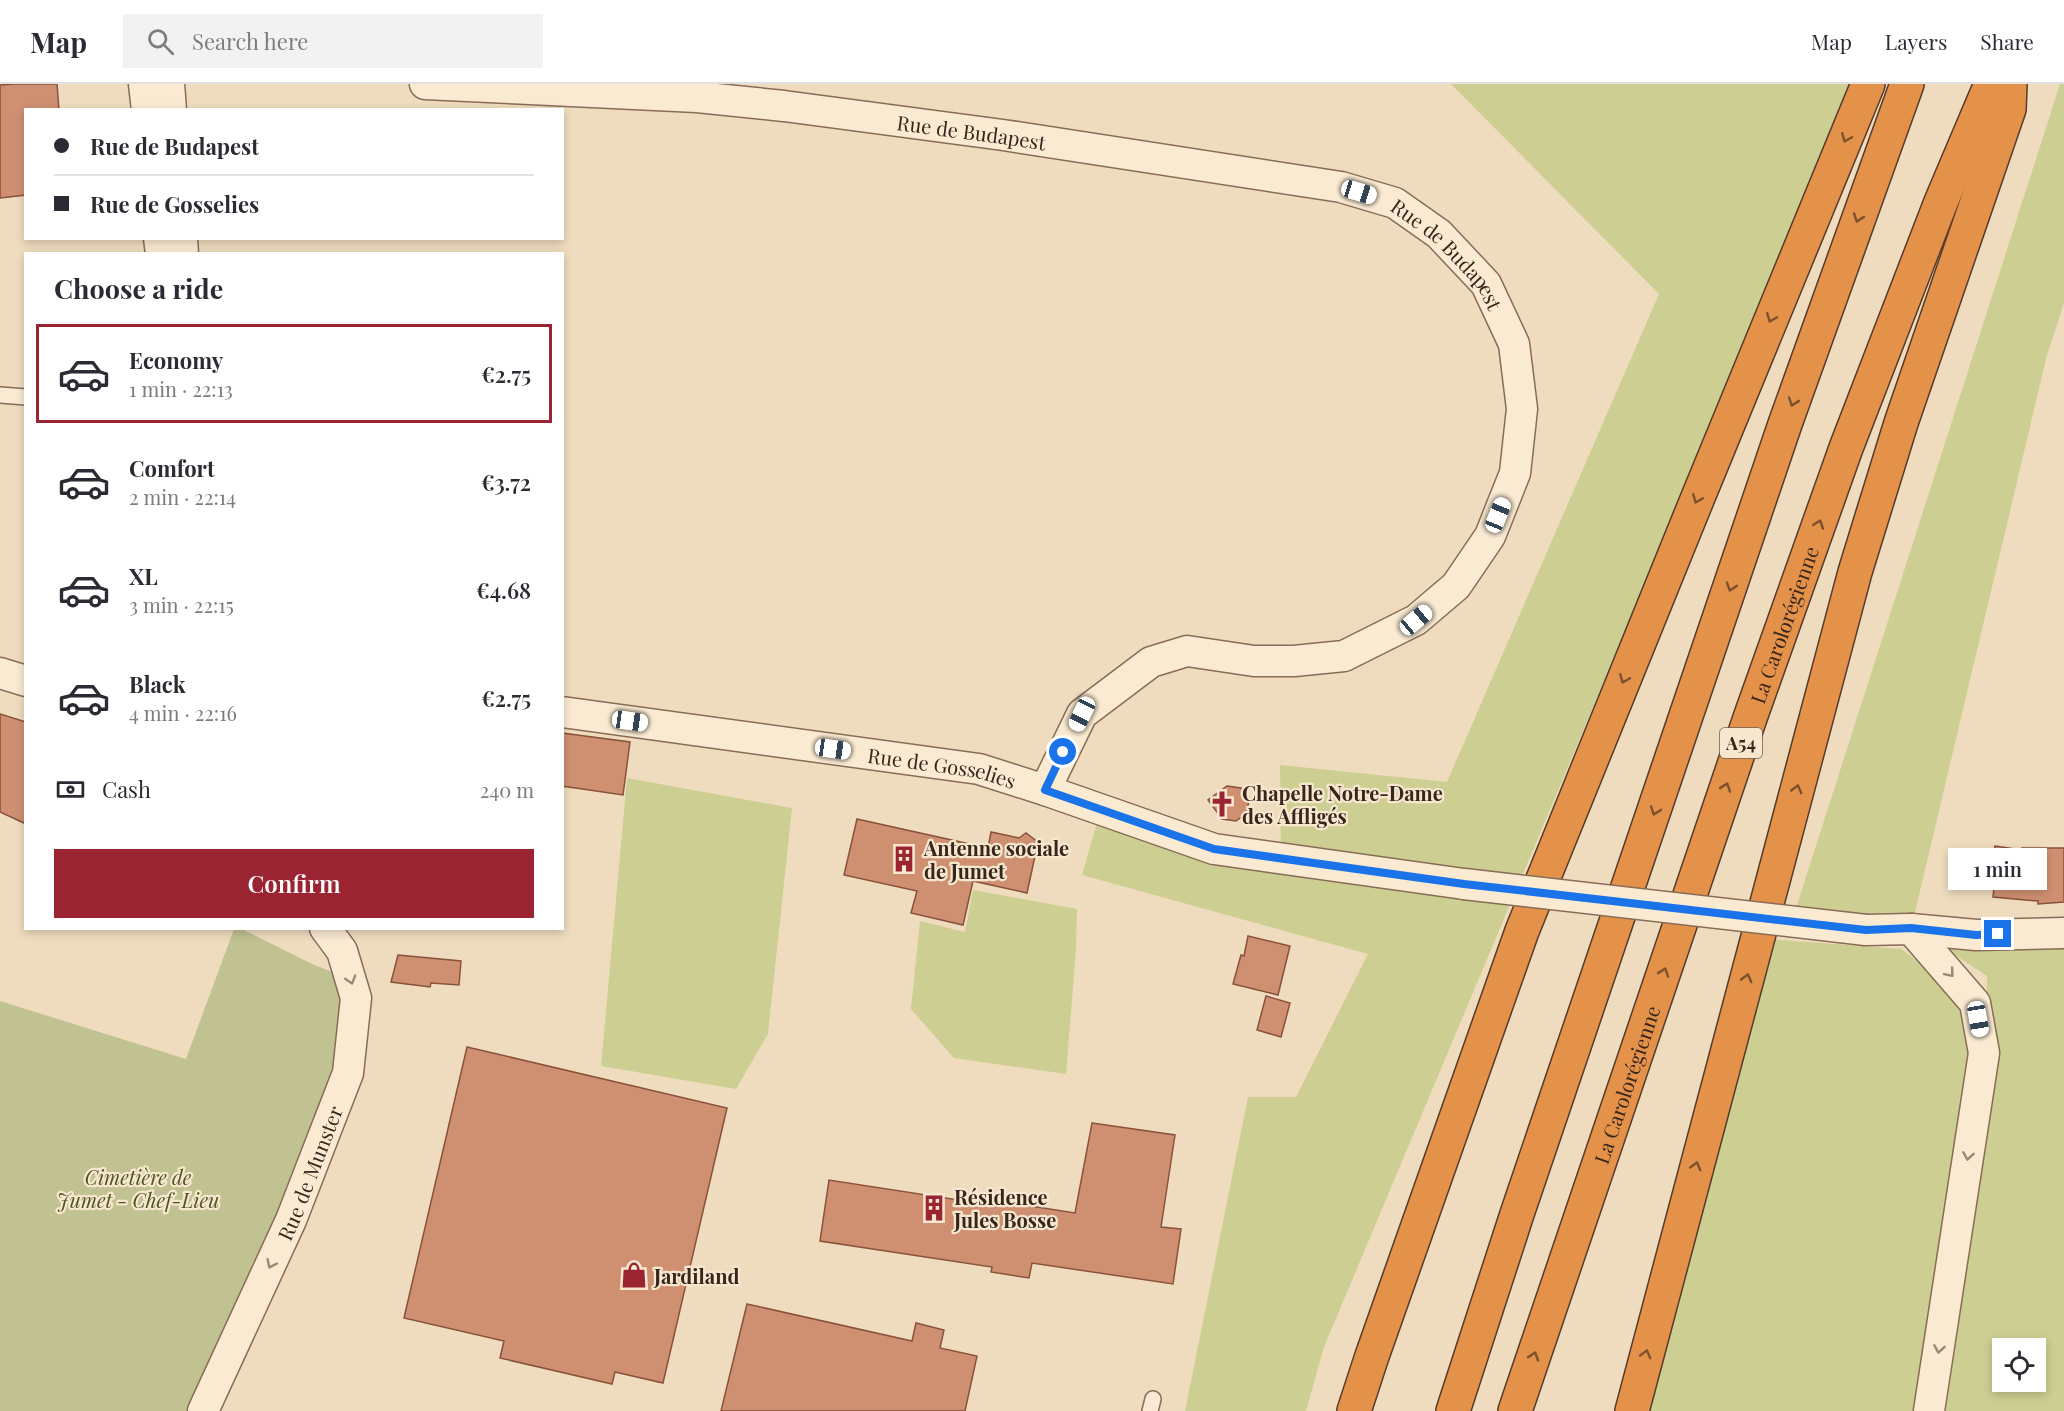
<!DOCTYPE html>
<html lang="en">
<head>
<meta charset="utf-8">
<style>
  body { margin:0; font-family:"Playfair Display",serif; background:#f2f2f3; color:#2b2b33; height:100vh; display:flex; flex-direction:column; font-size:22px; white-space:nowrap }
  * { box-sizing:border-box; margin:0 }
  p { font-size:20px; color:#7c7c81 }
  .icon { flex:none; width:33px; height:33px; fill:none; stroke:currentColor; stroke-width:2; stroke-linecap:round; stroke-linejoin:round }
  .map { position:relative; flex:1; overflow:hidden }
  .sheet { position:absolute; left:24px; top:168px; width:540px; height:678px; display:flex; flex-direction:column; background:#fff; border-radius:0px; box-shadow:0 3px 9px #0003 }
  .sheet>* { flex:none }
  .banner { position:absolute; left:24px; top:24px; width:540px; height:132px; border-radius:0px; box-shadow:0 3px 9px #0003; display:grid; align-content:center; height:132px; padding:0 30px; background:#fff }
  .buttons { position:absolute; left:1992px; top:1254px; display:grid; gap:12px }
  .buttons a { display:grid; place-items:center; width:54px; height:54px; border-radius:0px; background:#fff; box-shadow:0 3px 9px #0003; font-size:30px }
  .end { position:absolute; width:27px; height:27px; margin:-14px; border:8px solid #1a73e8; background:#fff; box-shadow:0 0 0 3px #fff }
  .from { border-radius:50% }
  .bubble { position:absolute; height:42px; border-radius:0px; background:#fff; box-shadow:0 3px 9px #0003; font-size:20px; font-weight:600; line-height:42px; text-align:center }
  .car { position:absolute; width:18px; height:36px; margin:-18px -9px; border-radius:8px; box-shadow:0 0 4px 2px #0007; background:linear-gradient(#fff 24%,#345 0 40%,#fff 0 76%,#345 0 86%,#fff 0) }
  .banner b { display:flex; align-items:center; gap:21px; height:57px; font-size:22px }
  .banner b+b { border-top:2px solid #e1e1e2 }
  .banner i { width:15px; height:15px; background:#2b2b33 }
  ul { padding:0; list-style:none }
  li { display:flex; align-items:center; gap:18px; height:99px; margin:0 12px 9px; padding:0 18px; border:3px solid transparent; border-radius:0px }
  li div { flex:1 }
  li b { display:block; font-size:22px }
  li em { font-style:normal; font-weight:600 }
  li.selected { border-color:#9a2431 }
  li>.icon { width:54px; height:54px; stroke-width:1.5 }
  h2 { padding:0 30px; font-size:27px; line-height:72px }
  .pay { display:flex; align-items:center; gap:15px; height:66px; padding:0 30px; font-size:22px }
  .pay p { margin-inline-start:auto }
  .action { display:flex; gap:12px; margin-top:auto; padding:12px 30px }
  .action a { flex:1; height:69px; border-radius:0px; background:#9a2431; color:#fff; font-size:24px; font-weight:600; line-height:69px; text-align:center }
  header { display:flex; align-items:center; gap:36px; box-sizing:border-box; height:84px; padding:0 30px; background:#fff; border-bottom:2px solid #e1e1e2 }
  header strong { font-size:28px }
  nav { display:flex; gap:33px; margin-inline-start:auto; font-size:21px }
  .search { width:420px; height:54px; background:#f2f2f3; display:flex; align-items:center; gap:15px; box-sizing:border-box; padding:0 21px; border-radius:0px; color:#7c7c81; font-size:22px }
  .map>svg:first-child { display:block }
  .green { fill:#cdce92; fill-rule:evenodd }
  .cemetery { fill:#c1c292 }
  .building { fill:#cf9072; stroke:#89523b; stroke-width:1.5 }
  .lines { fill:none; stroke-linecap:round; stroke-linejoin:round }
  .lane-casing { stroke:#886c56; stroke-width:18 }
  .street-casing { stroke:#886c56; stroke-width:33 }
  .highway-casing { stroke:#563b2b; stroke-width:36 }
  .lane { stroke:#faead2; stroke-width:15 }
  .street { stroke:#faead2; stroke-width:30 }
  .highway { stroke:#e4914a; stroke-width:33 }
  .street-bridge-casing { stroke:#886c56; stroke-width:33; stroke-linecap:butt }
  .street-bridge { stroke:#faead2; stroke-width:30 }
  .oneway { stroke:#7c512e }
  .oneway2 { stroke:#988877 }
  .route { stroke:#1a73e8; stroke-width:8 }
  .labels { text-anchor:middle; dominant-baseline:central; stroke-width:4.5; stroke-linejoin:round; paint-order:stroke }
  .shield { fill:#f7e7ce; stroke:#716051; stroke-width:1.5 }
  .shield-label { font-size:18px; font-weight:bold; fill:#37261c }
  .street-label { font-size:20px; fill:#37261c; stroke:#f7e7ce }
  .poi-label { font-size:20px; font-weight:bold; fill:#37261c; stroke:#f7e7ce; text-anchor:start }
  .park-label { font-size:20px; font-style:italic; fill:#4d5521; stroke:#f7e7ce }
</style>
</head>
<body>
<header>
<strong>Map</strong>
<div class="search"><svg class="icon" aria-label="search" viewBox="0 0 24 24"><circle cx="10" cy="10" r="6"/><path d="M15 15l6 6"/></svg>Search here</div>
<nav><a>Map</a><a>Layers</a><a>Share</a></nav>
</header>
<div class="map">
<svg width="2064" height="1327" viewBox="0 0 2064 1327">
  <rect width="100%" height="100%" fill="#efdcbe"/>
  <path class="green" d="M1451,0H1855L1324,1263L1306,1327H1185L1248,1013H1296L1368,870L1082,791L1101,725L1281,774L1280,681L1447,698L1659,210Z
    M2060,0H2064V219L2047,271L1911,845L1796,824Z
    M627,694L792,724L768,950L736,1005L601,982Z
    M973,806L1077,825L1076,866L1066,990L954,974L911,925L920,837L965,848Z
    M2064,848V1327H1946L1985,1051L1987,892L1926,852ZM2002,1264H2036V1298H2002Z
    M1769,855L1901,865L1975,919L1919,1327H1638Z"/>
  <path class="cemetery" d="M234,845H242L312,880L350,895L330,1005L192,1327H0V917L186,975Z"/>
  <path class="building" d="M13,0H57L59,26H26V111L0,114V1Z
    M0,630L26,638V740L0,728Z
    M562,649L630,658L623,711L562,702Z
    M1227,702L1241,704L1249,715L1247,729L1236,737L1222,735L1208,716Z
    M857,735L988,764L991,748L1019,754L1026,749L1038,758L1027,809L973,797L963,841L911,829L917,807L844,791Z
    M1995,762L2022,766V764H2064V818L2038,820V817L1993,813L1996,786H1992Z
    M1248,852L1290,862L1278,911L1233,900L1241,871L1244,872Z
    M398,871L461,877L459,901L431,899L430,903L391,898Z
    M1266,912L1290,919L1281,953L1257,946Z
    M467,963L727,1024L663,1299L615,1288L612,1300L500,1274L504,1257L404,1234Z
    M1092,1039L1175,1051L1161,1143L1181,1145L1173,1200L1032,1179L1029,1194L991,1188L992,1183L820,1157L829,1096L997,1122L998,1117L1075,1129Z
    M747,1220L912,1257L916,1239L944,1246L940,1264L977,1272L965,1327H721Z"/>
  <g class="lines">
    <g class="lane-casing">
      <path id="lane" d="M0,311L26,313
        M1150,1327L1153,1315"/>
    </g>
    <g class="street-casing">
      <g id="street">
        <path d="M144,0L147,26"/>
        <path d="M169,0L171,26"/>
        <path id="s1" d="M425,0L697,13L784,22L1003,51L1341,103L1395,119L1439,150L1486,200L1514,260L1522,325L1515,389L1490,452L1456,502L1416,536L1344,572L1294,577H1254L1187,567L1151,578L1082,630L1045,706"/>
        <path d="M159,154L161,170"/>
        <path d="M182,154L183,170"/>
        <path d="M0,589L26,597"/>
        <path id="s2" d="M562,628L979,685L1045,706L1214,765L1464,800"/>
        <path d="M1911,845L1975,919L1984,969L1929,1327"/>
        <path d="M1866,846L1911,845L1976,851L2064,849"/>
        <path id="s3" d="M203,1327L291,1136L348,989L356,914L342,867L325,844"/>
      </g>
    </g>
    <g class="highway-casing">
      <g id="highway">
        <path d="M1354,1327L1372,1272L1522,847L1694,423L1868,0"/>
        <path d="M1453,1327L1517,1130L1785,340L1907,0"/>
        <path id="s4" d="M1515,1327L1750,634L1846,364L1941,118L1991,0"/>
        <path d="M1632,1327L1855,488L1901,339L2009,25L2010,0"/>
      </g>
    </g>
    <use href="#lane" class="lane"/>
    <use href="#street" class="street"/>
    <use href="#highway" class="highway"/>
    <g class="street-bridge-casing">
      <path id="street-bridge" d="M1464,800L1866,846"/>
    </g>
    <use href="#street-bridge" class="street-bridge"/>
  </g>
  <defs><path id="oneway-chevron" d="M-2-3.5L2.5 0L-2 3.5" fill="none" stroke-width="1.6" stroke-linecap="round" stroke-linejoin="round" transform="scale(1.5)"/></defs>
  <g class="oneway">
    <use href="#oneway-chevron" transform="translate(1846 54) rotate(112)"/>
    <use href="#oneway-chevron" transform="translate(1858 134) rotate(109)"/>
    <use href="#oneway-chevron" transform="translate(1771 234) rotate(112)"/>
    <use href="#oneway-chevron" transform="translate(1793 318) rotate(109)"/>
    <use href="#oneway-chevron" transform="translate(1697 415) rotate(112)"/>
    <use href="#oneway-chevron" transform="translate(1819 440) rotate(-70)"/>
    <use href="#oneway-chevron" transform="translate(1731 503) rotate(108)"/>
    <use href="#oneway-chevron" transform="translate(1624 595) rotate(112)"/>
    <use href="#oneway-chevron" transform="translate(1726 703) rotate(-71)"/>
    <use href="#oneway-chevron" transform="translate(1797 705) rotate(-75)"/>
    <use href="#oneway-chevron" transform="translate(1655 727) rotate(109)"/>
    <use href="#oneway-chevron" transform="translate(1664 888) rotate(-71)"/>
    <use href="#oneway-chevron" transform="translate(1747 894) rotate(-75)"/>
    <use href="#oneway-chevron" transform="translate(1696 1082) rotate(-75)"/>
    <use href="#oneway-chevron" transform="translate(1646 1270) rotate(-75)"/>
    <use href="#oneway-chevron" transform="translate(1534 1272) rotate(-72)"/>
  </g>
  <g class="oneway2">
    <use href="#oneway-chevron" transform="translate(1950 889) rotate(50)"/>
    <use href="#oneway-chevron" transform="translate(351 896) rotate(73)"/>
    <use href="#oneway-chevron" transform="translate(1968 1072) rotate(99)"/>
    <use href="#oneway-chevron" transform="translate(271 1180) rotate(115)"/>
    <use href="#oneway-chevron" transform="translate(1939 1265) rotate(99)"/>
  </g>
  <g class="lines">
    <path class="route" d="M1063,668L1045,706L1214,765L1464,800L1866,846L1911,844L1976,851L1998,850"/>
  </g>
  <defs>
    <g id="church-bare" transform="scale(2.07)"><path d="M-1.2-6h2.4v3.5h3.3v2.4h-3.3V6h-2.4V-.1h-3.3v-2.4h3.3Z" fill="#9a2431" stroke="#f7e7ce" stroke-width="2.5" paint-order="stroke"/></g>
    <g id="building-bare" transform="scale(2.07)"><path d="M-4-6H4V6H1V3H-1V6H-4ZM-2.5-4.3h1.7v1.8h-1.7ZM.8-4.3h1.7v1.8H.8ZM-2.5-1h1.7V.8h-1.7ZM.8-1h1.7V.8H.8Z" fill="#9a2431" stroke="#f7e7ce" stroke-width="2.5" paint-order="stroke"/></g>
    <g id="shop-bare" transform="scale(2.07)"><path d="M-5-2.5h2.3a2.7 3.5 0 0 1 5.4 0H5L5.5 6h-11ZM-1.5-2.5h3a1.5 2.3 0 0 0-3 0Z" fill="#9a2431" stroke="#f7e7ce" stroke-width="2.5" paint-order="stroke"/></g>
  </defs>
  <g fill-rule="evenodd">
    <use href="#church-bare" x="1222" y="720"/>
    <use href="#building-bare" x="904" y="775"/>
    <use href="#building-bare" x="934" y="1124"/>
    <use href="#shop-bare" x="634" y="1191"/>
  </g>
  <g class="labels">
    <rect class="shield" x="1720" y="644" width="42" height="30" rx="4.5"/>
    <g class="shield-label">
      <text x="1741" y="659">A54</text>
    </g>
    <g class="street-label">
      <text stroke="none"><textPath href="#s1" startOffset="549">Rue de Budapest</textPath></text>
      <text stroke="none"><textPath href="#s1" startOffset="1053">Rue de Budapest</textPath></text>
      <text stroke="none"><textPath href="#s4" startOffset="831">La Carolorégienne</textPath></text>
      <text stroke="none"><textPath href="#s2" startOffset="384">Rue de Gosselies</textPath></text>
      <text stroke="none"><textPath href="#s4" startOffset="345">La Carolorégienne</textPath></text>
      <text stroke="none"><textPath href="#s3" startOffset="261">Rue de Munster</textPath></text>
    </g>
    <g class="poi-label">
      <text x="1242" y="708">Chapelle Notre-Dame<tspan x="1242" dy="23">des Affligés</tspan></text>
      <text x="924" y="763">Antenne sociale<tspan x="924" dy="23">de Jumet</tspan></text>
      <text x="954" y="1112">Résidence<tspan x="954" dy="23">Jules Bosse</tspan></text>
      <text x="654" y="1191">Jardiland</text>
    </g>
    <g class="park-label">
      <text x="138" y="1092">Cimetière de<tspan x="138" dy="23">Jumet - Chef-Lieu</tspan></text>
    </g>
  </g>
</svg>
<div class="buttons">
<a><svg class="icon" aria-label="locate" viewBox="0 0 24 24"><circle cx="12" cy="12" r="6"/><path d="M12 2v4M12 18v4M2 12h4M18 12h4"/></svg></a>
</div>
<i class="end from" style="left:1063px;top:668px"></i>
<i class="end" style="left:1998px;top:850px"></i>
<div class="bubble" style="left:1948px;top:764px;width:99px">1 min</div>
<i class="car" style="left:1359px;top:108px;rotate:107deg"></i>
<i class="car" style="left:1498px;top:431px;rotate:22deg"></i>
<i class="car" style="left:1416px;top:536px;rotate:50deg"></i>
<i class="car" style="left:1082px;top:630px;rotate:206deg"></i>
<i class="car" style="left:630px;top:637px;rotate:98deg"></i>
<i class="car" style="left:833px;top:665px;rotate:98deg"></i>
<i class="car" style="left:1978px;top:935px;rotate:170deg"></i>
<div class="banner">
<b><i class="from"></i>Rue de Budapest</b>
<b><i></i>Rue de Gosselies</b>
</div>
<section class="sheet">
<h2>Choose a ride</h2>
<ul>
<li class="selected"><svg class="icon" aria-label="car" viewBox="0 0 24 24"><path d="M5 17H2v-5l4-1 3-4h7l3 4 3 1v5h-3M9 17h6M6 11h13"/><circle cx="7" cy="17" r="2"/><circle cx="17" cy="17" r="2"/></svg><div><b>Economy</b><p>1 min · 22:13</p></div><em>€2.75</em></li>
<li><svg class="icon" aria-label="car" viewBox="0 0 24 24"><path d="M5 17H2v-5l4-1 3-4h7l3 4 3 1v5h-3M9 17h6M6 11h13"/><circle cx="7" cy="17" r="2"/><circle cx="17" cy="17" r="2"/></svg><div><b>Comfort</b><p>2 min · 22:14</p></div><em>€3.72</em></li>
<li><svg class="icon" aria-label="car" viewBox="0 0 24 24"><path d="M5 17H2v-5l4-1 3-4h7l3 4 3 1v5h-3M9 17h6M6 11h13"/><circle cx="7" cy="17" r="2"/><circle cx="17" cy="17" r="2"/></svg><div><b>XL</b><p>3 min · 22:15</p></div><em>€4.68</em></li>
<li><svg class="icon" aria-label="car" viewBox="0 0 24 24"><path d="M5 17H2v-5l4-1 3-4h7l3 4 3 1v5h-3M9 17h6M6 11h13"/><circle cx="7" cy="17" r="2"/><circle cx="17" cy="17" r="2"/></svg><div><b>Black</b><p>4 min · 22:16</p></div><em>€2.75</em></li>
</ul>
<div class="pay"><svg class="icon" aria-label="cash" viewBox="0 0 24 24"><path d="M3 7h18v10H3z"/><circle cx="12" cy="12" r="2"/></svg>Cash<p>240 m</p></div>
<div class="action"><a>Confirm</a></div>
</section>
</div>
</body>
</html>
